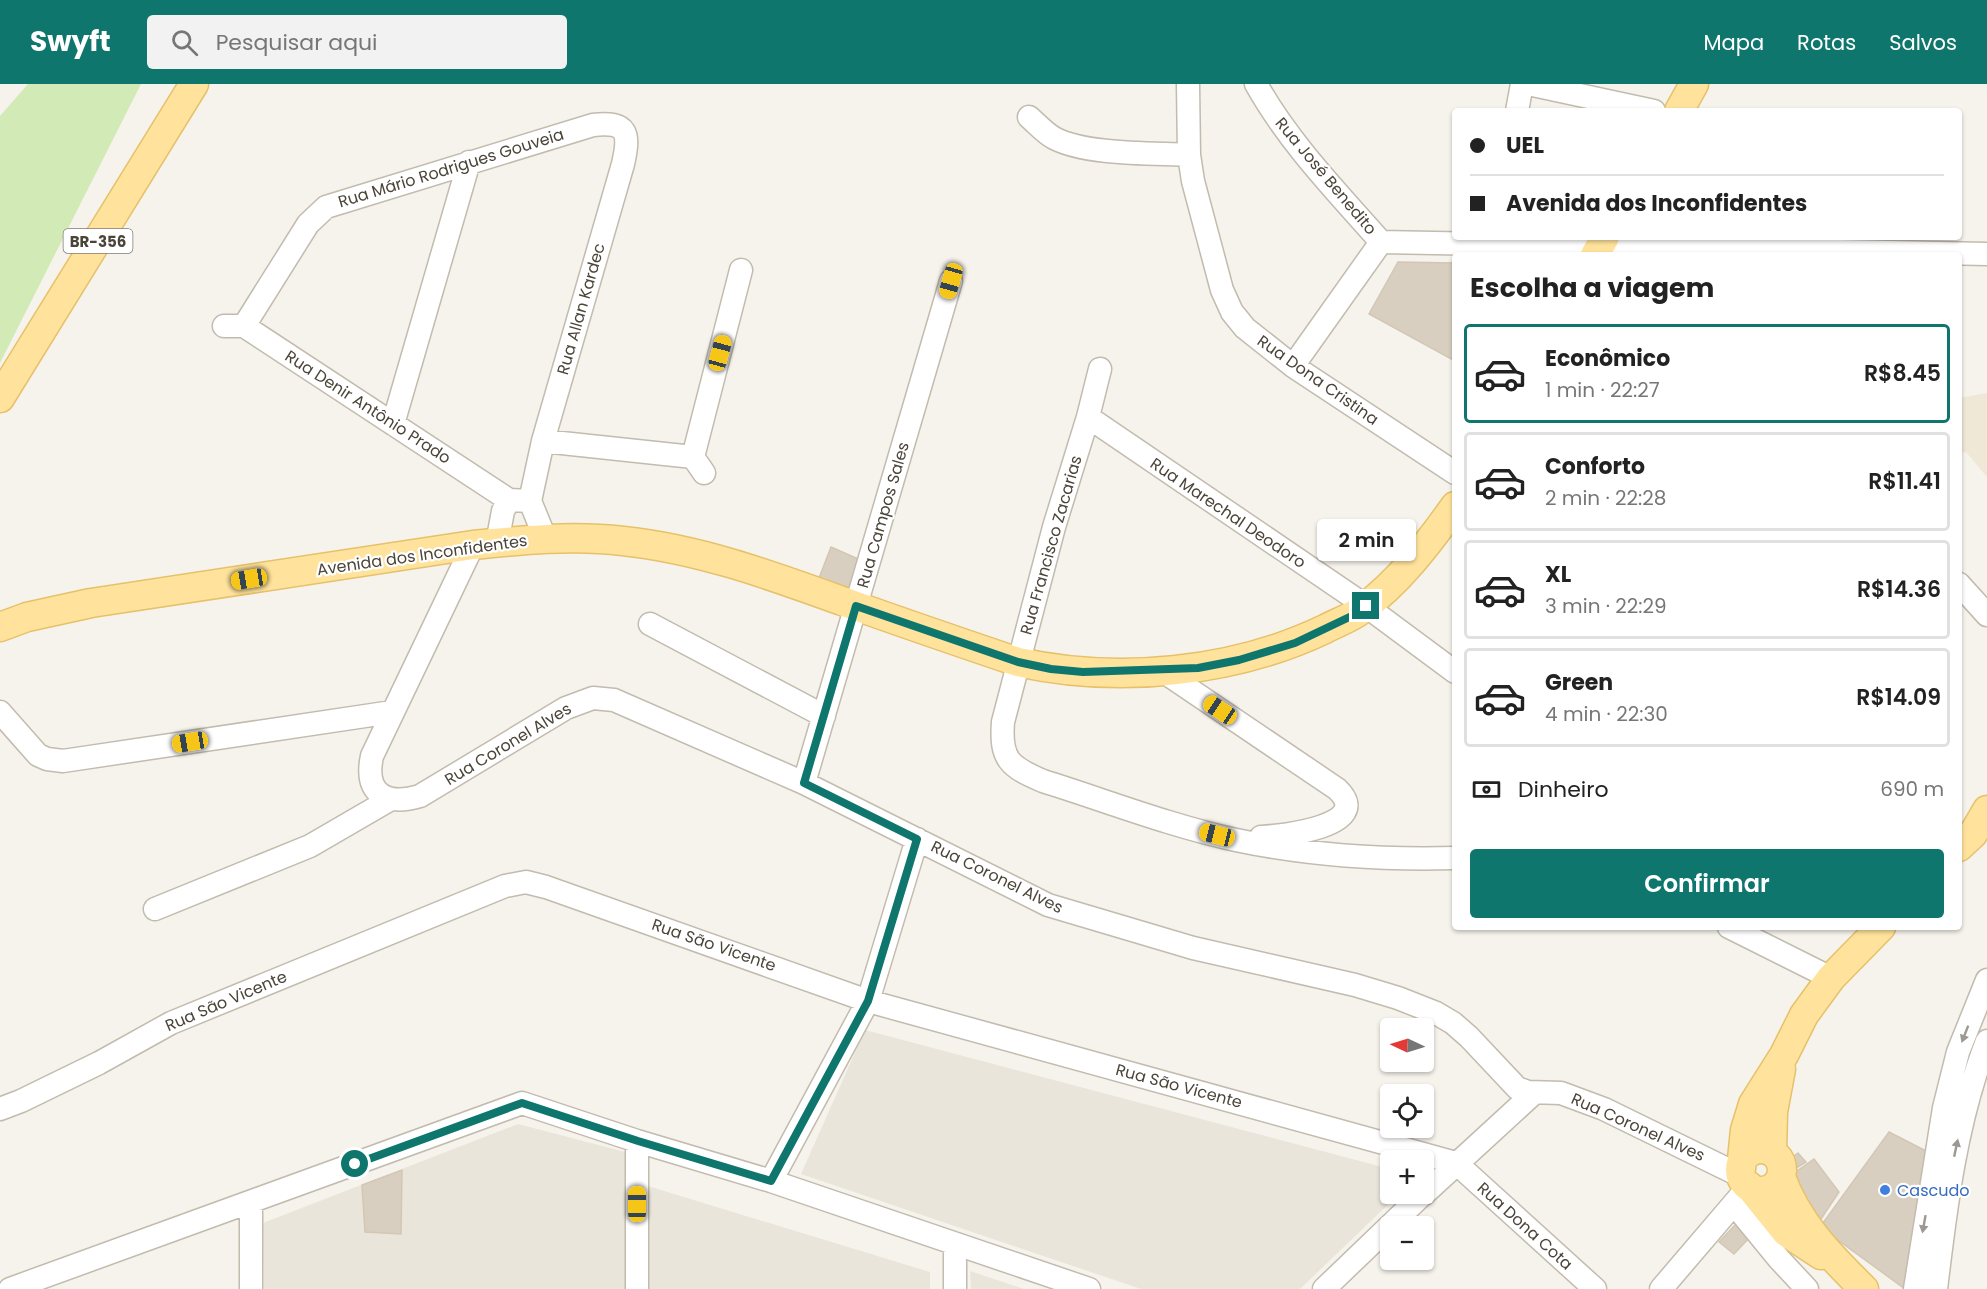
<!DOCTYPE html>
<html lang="pt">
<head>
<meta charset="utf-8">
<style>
  body { margin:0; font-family:Poppins,sans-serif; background:#f2f2f2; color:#222; height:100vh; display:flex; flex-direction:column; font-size:22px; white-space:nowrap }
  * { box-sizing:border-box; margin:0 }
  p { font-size:20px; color:#767676 }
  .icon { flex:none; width:33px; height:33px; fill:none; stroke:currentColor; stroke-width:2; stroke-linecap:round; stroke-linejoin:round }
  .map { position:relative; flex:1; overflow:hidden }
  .side { position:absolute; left:1452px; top:168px; width:510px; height:678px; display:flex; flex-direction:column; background:#fff; border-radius:6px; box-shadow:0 2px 4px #0004 }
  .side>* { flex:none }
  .guide { position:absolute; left:1452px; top:24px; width:510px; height:132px; border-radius:6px; box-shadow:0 2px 4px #0004; display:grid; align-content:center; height:132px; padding:0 18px; background:#fff }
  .needle { width:39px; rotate:274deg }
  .buttons { position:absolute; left:1380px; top:934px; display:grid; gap:12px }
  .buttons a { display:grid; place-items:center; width:54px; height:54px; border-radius:6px; background:#fff; box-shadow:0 2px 4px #0004; font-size:30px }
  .end { position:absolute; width:27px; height:27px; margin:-14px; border:8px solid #0f766e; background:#fff; box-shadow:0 0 0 3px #fff }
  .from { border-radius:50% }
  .bubble { position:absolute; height:42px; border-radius:6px; background:#fff; box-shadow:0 2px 4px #0004; font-size:20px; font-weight:600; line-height:42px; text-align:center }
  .car { position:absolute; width:18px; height:36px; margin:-18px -9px; border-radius:8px; box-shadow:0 0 4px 2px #0007; background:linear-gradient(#f5c518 24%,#345 0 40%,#f5c518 0 76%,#345 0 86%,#f5c518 0) }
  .guide b { display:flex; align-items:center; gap:21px; height:57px; font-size:22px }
  .guide b+b { border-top:2px solid #e0e0e0 }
  .guide i { width:15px; height:15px; background:#222 }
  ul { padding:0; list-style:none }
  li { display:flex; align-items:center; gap:18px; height:99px; margin:0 12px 9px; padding:0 6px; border:3px solid #e0e0e0; border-radius:6px }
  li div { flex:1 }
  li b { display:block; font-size:22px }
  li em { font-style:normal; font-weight:600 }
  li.active { border-color:#0f766e }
  li>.icon { width:54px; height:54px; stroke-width:1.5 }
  h2 { padding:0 18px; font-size:27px; line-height:72px }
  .pay { display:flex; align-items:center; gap:15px; height:66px; padding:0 18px; font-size:22px }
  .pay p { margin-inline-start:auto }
  .primary-button { display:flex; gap:12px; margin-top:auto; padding:12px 18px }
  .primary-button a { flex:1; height:69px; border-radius:6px; background:#0f766e; color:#fff; font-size:24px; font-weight:600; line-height:69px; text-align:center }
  header { display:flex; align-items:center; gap:36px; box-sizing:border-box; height:84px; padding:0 30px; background:#0f766e; color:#fff }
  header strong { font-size:28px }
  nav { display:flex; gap:33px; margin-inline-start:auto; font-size:21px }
  .search { width:420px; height:54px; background:#f2f2f2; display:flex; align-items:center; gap:15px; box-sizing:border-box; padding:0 21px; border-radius:6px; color:#767676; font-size:22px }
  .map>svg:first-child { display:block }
  .residential { fill:#eae5da }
  .education { fill:#efe8d6 }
  .green { fill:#d2eab5 }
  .building { fill:#d8cfc1; stroke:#d3c7b4; stroke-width:1.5 }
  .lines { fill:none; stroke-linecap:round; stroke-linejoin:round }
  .minor-casing { stroke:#c2bbae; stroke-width:25 }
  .major-casing { stroke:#e6c16a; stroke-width:31 }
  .minor { stroke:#fff; stroke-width:22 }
  .major { stroke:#ffe39c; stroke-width:28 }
  .oneway { fill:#9c9892 }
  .route { stroke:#0f766e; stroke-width:8 }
  .shop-dot { fill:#3f7fe0; stroke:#fff; stroke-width:2 }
  .labels { text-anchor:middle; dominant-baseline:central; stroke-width:4.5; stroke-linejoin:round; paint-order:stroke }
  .shield { fill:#fff; stroke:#817c74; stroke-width:1.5 }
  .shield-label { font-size:15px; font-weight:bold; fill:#4b4439 }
  .street-label { font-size:16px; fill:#4b4439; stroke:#fff }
  .shop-label { font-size:16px; fill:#366cbe; stroke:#fff; text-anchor:start }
</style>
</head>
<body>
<header>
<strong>Swyft</strong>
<div class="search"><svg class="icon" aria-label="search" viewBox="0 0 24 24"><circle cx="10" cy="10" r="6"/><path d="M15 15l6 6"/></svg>Pesquisar aqui</div>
<nav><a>Mapa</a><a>Rotas</a><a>Salvos</a></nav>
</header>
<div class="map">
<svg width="1987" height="1205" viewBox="0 0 1987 1205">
  <rect width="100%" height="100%" fill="#f6f3ec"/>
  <path class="residential" d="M865,946L1390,1085V1110H1399L1300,1205H1141L801,1090Z
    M518,1040L629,1069L628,1205H264L263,1139Z
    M648,1102L930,1188V1205H648Z
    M970,1187L1024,1205H971Z"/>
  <path class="education" d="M1987,309V393L1966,368L1959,369V314Z"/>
  <path class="green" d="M28,0H141L0,279V32Z"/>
  <path class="building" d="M1398,178L1455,179V277L1369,230Z
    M831,463L865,478L855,507L819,494Z
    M1889,1048L1928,1068L1905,1205L1820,1143Z
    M1798,1069L1806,1078L1790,1088L1786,1078Z
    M1814,1075L1839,1108L1819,1138L1790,1092Z
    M402,1086L401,1150L365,1148L362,1101Z
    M1737,1139L1752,1151L1734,1170L1719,1158Z"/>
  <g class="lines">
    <g class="minor-casing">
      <path id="minor" d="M1188,0L1189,71L1193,97L1222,206L1232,228L1245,244L1293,282L1455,389
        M1256,0C1289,59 1337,108 1381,158L1987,170
        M1528,0L1654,27
        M1517,27L1522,0
        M1029,33C1037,40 1045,49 1054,54C1086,71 1152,69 1189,71
        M224,242H244L509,416
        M244,242L308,140L326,123L593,41C628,37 630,49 623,80L543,357L530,417
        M1293,282L1381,158
        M1100,285L1088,333L1054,443L1003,638C1000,676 1010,683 1043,697C1107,717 1171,742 1236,756C1307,771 1382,776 1455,774
        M1088,333L1366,522L1455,588
        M393,340L469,78
        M543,357L693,373
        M704,389L693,373L741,186
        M497,459L503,427L509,416L530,417L546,456
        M473,461L372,672C364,710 386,722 420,712L566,624L593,614L614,616L804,699L1048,821L1193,864L1355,901L1398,914L1436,929L1453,939L1469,953L1517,1004L1528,1008L1561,1009L1604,1025L1741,1092
        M1959,500L1987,531
        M650,540L824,632
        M1161,586L1337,705C1376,742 1282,752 1261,753
        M0,628L38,671L47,675L63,677L392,628
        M804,699L951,197
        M155,825L310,762L391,715
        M1729,843L1831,894
        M0,1025L21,1017L99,979L171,939L505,802L526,798L546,803L868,917L1456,1079L1595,1205
        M771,1097L868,917L917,755
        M1424,1110L1534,1009
        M251,1118V1205
        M1734,1120L1779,1175L1807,1205
        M955,1161V1205
        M10,1205L522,1019L637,1057L771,1097L1089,1205
        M637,1205V1057
        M1324,1205L1423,1110
        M1661,1205L1749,1102
        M1915,1205L1944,1024L1958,968L1987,896
        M1936,1205C1946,1121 1956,1037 1987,957"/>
    </g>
    <g class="major-casing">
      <path id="major" d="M1679,27L1694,0
        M1595,171L1605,153
        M0,314L194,0
        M0,543L27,533L91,519L473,461C523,456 573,451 623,457C699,465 770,491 842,517C900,538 959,558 1018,578C1117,600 1233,589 1325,545C1336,539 1351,534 1361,526C1399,498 1428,460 1455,422
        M1959,763L1973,750L1987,726
        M1740 1086a21 21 0 1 1 42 0a21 21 0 1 1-42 0Z
        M1772,1068L1773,1028L1781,985
        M1741,1085L1745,1046L1753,1020L1784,971L1804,931L1831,894L1881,843
        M1781,1093C1797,1138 1830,1172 1864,1205
        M1749,1102L1786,1148L1821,1171"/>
    </g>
    <use href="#minor" class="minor"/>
    <use href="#major" class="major"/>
  </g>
  <defs><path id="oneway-solid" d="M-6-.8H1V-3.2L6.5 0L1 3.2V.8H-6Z" transform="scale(1.5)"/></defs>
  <g class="oneway">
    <use href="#oneway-solid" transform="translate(1965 950) rotate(111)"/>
    <use href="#oneway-solid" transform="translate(1956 1064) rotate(-78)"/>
    <use href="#oneway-solid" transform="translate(1924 1140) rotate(100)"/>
  </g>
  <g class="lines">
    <path class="route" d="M355,1080L522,1019L638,1057L771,1097L868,917L917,755L804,699L856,522L1018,578L1051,585L1083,588L1198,584L1239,576L1295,559L1360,528L1366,522"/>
  </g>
  <circle class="shop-dot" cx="1885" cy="1106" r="6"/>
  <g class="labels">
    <rect class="shield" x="63.5" y="145" width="69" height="24" rx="4.5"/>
    <g class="shield-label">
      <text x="98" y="157">BR-356</text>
    </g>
    <g class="street-label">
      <text transform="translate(451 84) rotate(-17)">Rua Mário Rodrigues Gouveia</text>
      <text transform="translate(1326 92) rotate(50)">Rua José Benedito</text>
      <text transform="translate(581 225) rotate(-74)">Rua Allan Kardec</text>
      <text transform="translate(1318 296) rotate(35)">Rua Dona Cristina</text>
      <text transform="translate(368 323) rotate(33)">Rua Denir Antônio Prado</text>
      <text transform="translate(1228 429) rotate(34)">Rua Marechal Deodoro</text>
      <text transform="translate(883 431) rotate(-74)">Rua Campos Sales</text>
      <text transform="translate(1051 461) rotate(-74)">Rua Francisco Zacarias</text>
      <text transform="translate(422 471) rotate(-8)">Avenida dos Inconfidentes</text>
      <text transform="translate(508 660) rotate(-31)">Rua Coronel Alves</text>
      <text transform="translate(997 793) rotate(26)">Rua Coronel Alves</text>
      <text transform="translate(714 861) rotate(19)">Rua São Vicente</text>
      <text transform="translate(226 917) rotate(-23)">Rua São Vicente</text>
      <text transform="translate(1179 1002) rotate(15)">Rua São Vicente</text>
      <text transform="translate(1638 1043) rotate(24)">Rua Coronel Alves</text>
      <text transform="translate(1525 1142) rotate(42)">Rua Dona Cota</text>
    </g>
    <g class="shop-label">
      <text x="1897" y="1106">Cascudo</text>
    </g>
  </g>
</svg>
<div class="buttons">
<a><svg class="needle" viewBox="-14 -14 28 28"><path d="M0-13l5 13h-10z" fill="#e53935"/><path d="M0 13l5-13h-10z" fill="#767676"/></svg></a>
<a><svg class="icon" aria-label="locate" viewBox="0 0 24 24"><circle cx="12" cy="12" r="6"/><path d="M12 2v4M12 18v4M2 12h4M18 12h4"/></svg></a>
<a>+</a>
<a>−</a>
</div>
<i class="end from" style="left:355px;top:1080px"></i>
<i class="end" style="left:1366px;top:522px"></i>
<div class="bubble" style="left:1317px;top:435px;width:99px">2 min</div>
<i class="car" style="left:951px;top:197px;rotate:196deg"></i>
<i class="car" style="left:720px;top:269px;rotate:15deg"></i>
<i class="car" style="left:249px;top:495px;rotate:261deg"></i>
<i class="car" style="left:1220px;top:626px;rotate:304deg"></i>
<i class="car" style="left:190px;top:658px;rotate:261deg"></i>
<i class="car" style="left:1217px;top:751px;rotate:284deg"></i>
<i class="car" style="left:637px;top:1120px;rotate:0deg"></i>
<div class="guide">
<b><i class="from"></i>UEL</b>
<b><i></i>Avenida dos Inconfidentes</b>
</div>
<section class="side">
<h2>Escolha a viagem</h2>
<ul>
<li class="active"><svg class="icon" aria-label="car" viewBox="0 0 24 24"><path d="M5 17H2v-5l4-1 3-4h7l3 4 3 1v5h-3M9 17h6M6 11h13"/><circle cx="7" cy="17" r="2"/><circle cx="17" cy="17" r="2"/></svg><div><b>Econômico</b><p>1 min · 22:27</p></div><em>R$8.45</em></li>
<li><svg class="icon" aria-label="car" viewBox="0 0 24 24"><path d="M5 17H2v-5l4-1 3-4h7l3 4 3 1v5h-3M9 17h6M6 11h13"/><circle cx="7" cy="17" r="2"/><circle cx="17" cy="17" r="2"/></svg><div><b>Conforto</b><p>2 min · 22:28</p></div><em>R$11.41</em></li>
<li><svg class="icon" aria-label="car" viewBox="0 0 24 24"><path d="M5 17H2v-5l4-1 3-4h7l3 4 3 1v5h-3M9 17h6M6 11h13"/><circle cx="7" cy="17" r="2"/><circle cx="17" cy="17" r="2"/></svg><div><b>XL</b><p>3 min · 22:29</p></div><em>R$14.36</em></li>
<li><svg class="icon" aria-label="car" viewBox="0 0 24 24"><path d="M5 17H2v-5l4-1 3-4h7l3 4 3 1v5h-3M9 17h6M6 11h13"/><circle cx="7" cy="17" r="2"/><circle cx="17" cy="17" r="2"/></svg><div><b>Green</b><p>4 min · 22:30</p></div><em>R$14.09</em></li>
</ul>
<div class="pay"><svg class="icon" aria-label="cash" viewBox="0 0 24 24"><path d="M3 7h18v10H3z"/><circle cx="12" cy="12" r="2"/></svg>Dinheiro<p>690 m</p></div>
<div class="primary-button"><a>Confirmar</a></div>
</section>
</div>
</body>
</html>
